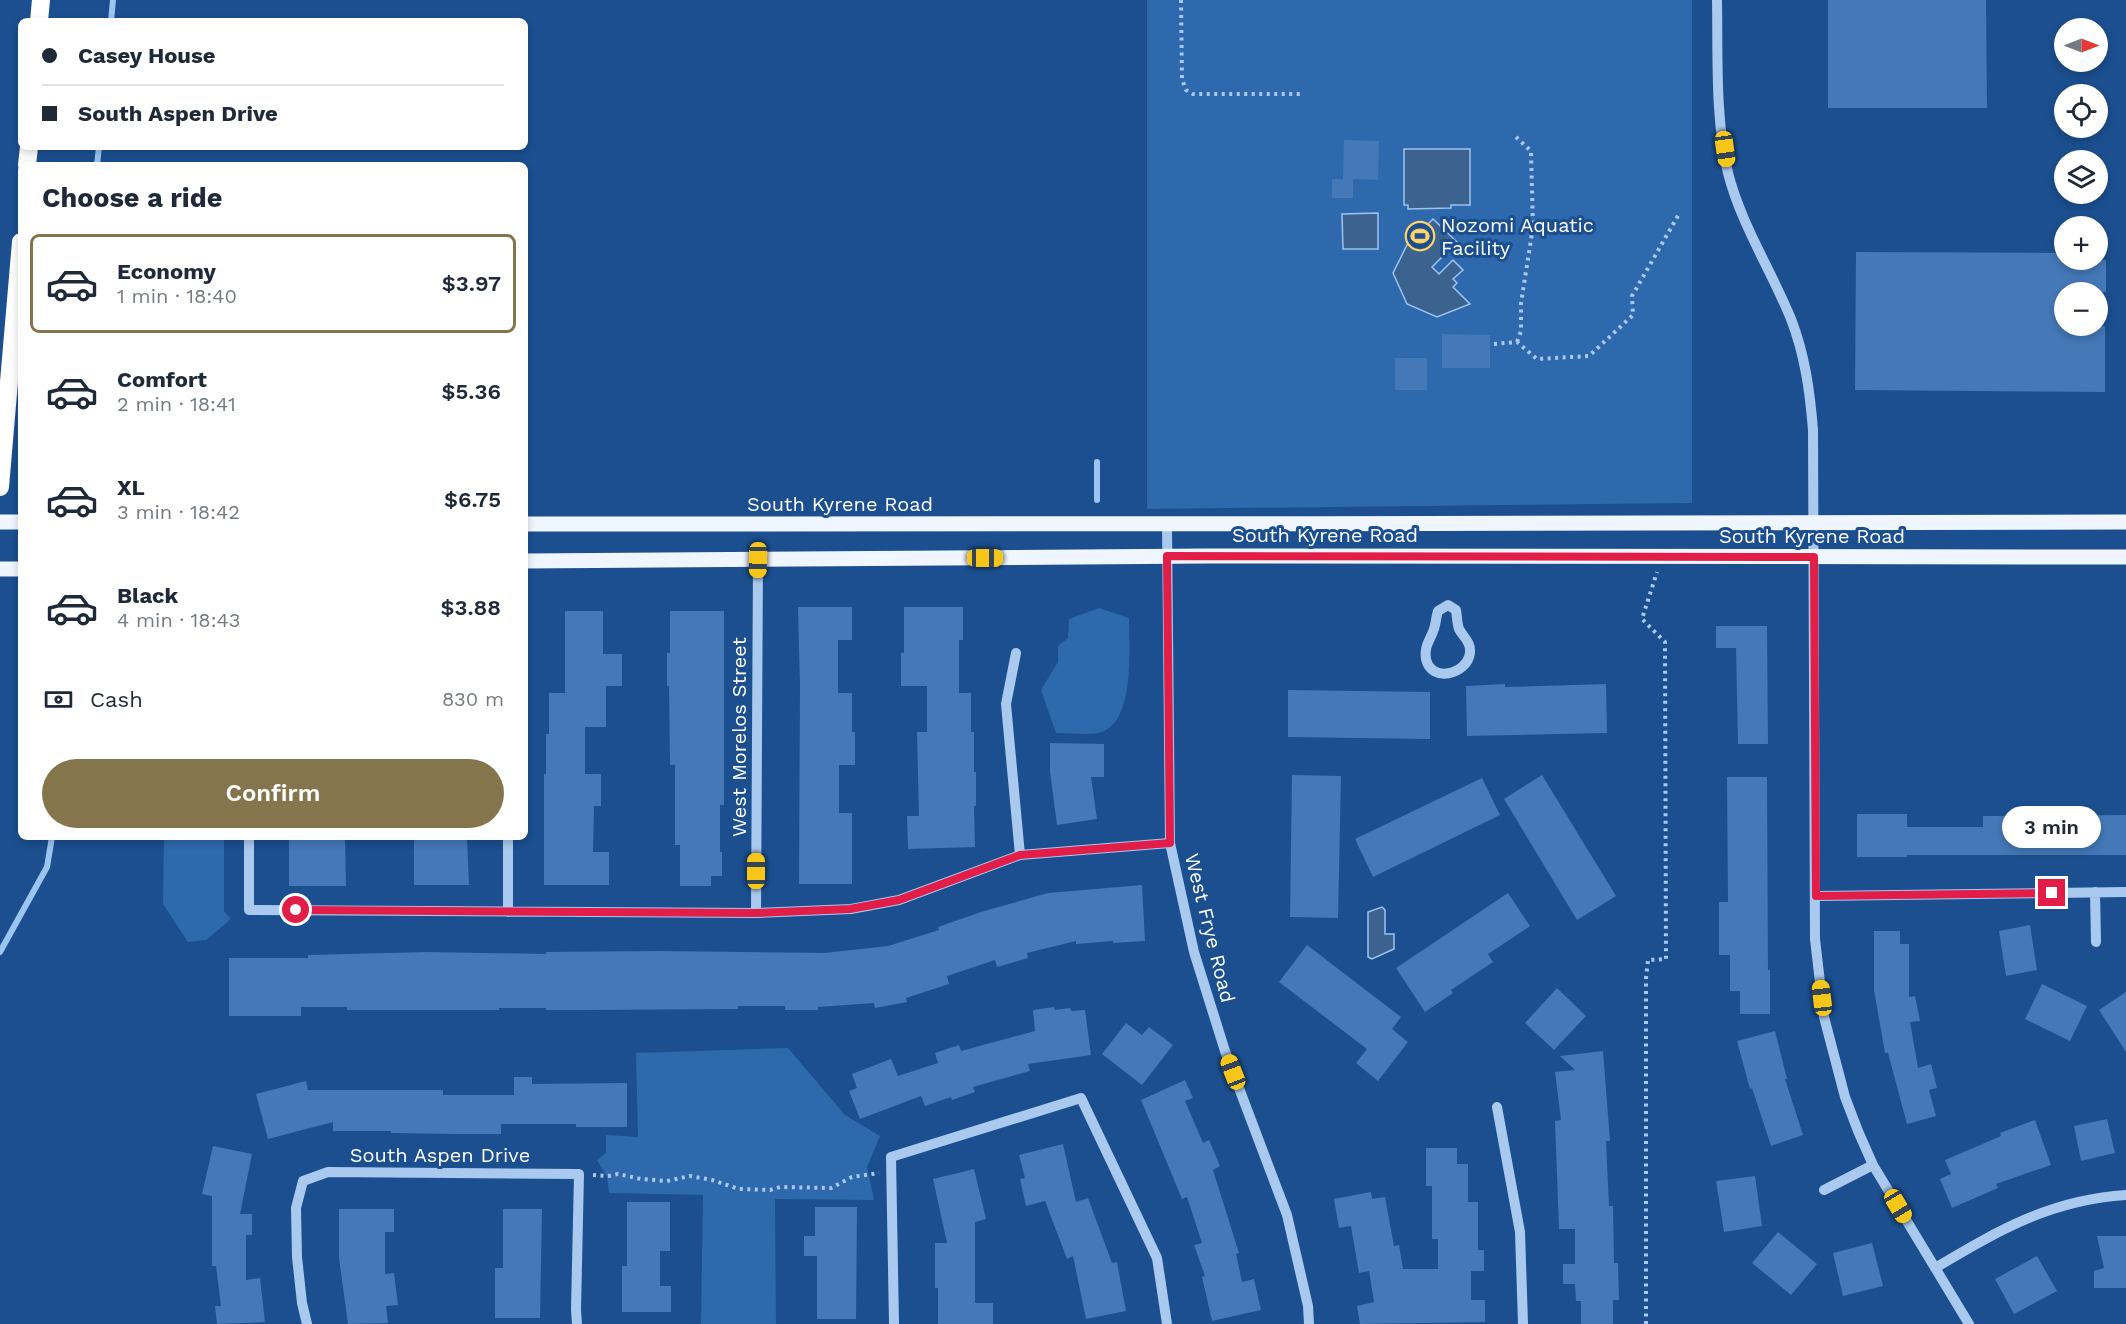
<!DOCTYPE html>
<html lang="en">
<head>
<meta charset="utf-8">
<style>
  body { margin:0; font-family:"Work Sans",sans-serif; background:#f6f6f7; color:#1f2937; height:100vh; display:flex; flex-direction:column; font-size:22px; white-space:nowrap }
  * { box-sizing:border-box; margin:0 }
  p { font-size:20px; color:#747a83 }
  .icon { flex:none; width:33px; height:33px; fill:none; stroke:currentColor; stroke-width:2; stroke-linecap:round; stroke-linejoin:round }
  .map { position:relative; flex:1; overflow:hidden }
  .panel { position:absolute; left:18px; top:162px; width:510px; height:678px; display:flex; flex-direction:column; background:#fff; border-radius:9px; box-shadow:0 3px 9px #0003 }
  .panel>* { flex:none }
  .banner { position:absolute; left:18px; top:18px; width:510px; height:132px; border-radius:9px; box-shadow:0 3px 9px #0003; display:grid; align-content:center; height:132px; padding:0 24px; background:#fff }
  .needle { width:39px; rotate:90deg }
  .buttons { position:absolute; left:2054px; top:18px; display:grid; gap:12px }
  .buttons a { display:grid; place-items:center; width:54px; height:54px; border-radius:50%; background:#fff; box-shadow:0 3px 9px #0003; font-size:30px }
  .end { position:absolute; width:27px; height:27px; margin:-14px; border:8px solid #e11d48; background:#fff; box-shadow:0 0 0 3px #fff }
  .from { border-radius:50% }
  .bubble { position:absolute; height:42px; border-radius:21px; background:#fff; box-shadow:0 3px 9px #0003; font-size:20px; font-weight:600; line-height:42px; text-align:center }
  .car { position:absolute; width:18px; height:36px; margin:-18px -9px; border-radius:8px; box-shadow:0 0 4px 2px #0007; background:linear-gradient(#f5c518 24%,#345 0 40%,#f5c518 0 76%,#345 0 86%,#f5c518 0) }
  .banner b { display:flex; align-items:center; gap:21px; height:57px; font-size:22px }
  .banner b+b { border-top:2px solid #e0e1e3 }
  .banner i { width:15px; height:15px; background:#1f2937 }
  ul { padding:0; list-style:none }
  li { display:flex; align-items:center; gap:18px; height:99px; margin:0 12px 9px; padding:0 12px; border:3px solid transparent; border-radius:9px }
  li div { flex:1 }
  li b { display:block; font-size:22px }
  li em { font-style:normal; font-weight:600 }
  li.selected { border-color:#84754c }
  li>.icon { width:54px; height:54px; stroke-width:1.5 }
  h2 { padding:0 24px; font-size:27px; line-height:72px }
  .pay { display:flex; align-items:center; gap:15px; height:66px; padding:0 24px; font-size:22px }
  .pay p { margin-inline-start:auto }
  .primary-button { display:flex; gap:12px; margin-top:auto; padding:12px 24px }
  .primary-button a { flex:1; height:69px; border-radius:36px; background:#84754c; color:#fff; font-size:24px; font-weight:600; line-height:69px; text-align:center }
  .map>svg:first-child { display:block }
  .green { fill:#2e69ad }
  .water { fill:#3c6290; stroke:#9cc4f0; stroke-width:1.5 }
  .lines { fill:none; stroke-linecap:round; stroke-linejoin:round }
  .stream { stroke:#9cc4f0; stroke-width:6 }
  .building { fill:#4478b7 }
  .path { stroke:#a9c9ee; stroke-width:4; stroke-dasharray:3 4.5; stroke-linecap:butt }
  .minor { stroke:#a9c9ee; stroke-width:10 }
  .major { stroke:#f0f6ff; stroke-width:15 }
  .highway { stroke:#fff; stroke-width:18 }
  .route { stroke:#e11d48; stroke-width:8 }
  .labels { text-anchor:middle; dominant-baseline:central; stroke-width:6; stroke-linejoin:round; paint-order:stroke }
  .poi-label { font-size:20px; fill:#fff; stroke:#1b4f8f; text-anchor:start }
  .street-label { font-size:20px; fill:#fff; stroke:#1b4f8f }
</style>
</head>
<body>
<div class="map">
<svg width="2126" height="1324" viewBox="0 0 2126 1324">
  <rect width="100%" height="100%" fill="#1b4f8f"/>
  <path class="green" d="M1147,0H1692V503L1147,509Z
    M1099,608L1129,618C1129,646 1136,726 1098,733C1085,735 1069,733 1056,733L1041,690L1058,662V646L1068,638L1069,619Z
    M164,837H224V911L231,919L206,940L188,942L163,904Z
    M788,1048L845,1115L880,1136L867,1167L874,1200L775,1199L776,1324H701L703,1195L609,1193L607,1177L597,1160L606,1153V1135L638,1137L636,1053Z"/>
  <path class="water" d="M1404,149H1470V205H1451V208L1408,209V205H1404Z
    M1378,213V249H1343L1342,214Z
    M1433,219L1457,242L1432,267L1439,274L1453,260L1463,270L1453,279L1457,283L1453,287L1470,304L1437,317L1407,304L1393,273L1407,245Z
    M1382,907L1385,910V934H1394V949L1372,959L1368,957V912Z"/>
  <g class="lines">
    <path class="stream" d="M111,21L113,0
      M97,165L99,147
      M1097,462V500
      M0,952L47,867L52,837"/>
  </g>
  <path class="building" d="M1828,0H1986L1987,108H1828Z
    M1344,140L1379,141L1378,180L1353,179V198H1332V179H1343Z
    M1856,252L2064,253V260H2106V292H2064V326H2105V392L1855,390Z
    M1442,334L1490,335V368H1442Z
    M1395,358H1427V390H1395Z
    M798,607H852V640H838V693H852V732H855V765H839V813H852V884H799L800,686Z
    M904,607H963V640H959V693H971V732H974V772H976V806H974L975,847L908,849L907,816H919L917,732H927V686H901V653H904Z
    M565,611H603V654H622V686H606V727H585V774H601V806H594L593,852H609V885H544V774H546V734H549V693H565Z
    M670,611H724V805H720V852H722V876H711V886H680V845H675V765H670L669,686H667V653H670Z
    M1716,626H1767L1768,744H1738L1736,648H1716Z
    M1505,684V687L1606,684L1607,733L1467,736L1466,686Z
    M1288,690L1430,692V739L1288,737Z
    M1050,743L1104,744V777H1091L1097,819L1057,825L1050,772Z
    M1292,775L1341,776L1338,918L1290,917Z
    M1542,775L1616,896L1577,920L1504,799Z
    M1727,777H1767L1768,970H1770V1014H1740V991H1730V955H1719V902H1728Z
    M1482,778L1500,815L1373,877L1355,839Z
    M1857,814H1907V827H1983V816L2126,815V855H1907V857H1857Z
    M289,837H345L346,886H289Z
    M414,837H467L469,885H414Z
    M1142,885L1145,941L1113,943V941L1076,944V941L1027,953L1028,958L997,967L995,960L947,976L949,984L906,998L907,1002L875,1008L874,1003L818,1007V1010H785V1006H738V1009L578,1010H546V1008H499V1010H347V1007H301V1016H229V958H308V955L427,952L546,954V952L658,951L824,953L888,946L939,930L938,927L981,912L1048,893Z
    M1508,893L1530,926L1488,954L1493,962L1451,990L1453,993L1425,1012L1396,968Z
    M2030,925L2037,970L2006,976L1999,931Z
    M1874,931H1900V944H1909V997L1915,996L1920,1021L1910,1022L1918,1068L1931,1064L1937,1088L1929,1090L1936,1116L1907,1124L1888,1053H1885L1874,990Z
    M1307,945L1401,1017L1392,1029L1408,1042L1378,1081L1356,1063L1367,1049L1279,982Z
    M2042,984L2087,1006L2070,1041L2025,1019Z
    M1557,988L1586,1016L1554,1050L1525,1023Z
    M2126,992V1052L2099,1010Z
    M1054,1007L1055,1010L1070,1008L1071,1011L1085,1010L1091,1055L1028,1064L1030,1071L973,1087L975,1092L952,1100L951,1097L925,1106L921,1096L860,1119L849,1091L857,1088L852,1074L891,1059L898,1076L938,1063L935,1053L959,1045L961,1051L1035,1031L1033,1010Z
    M1126,1023L1142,1035L1149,1027L1173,1045L1142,1085L1102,1054Z
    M1775,1031L1787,1079H1785L1803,1135L1771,1146L1752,1088L1750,1089L1737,1041Z
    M1603,1051L1610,1141H1606L1609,1206H1613L1614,1263H1618L1619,1300H1613V1324H1581V1301H1576L1575,1284H1563V1264H1575V1229H1559L1555,1121L1561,1120L1555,1072L1575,1070L1560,1056Z
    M514,1077H532V1084L627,1083V1127H576V1124H501V1134H455L391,1133V1131H333V1122L268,1139L256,1094L306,1081L308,1090H443V1095H514Z
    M1185,1080L1193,1098L1185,1101L1203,1143L1209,1140L1220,1166L1213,1170L1239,1253L1236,1254L1242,1282L1254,1279L1261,1310L1212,1321L1202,1277L1205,1276L1194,1245L1202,1243L1187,1197L1182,1199L1141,1100Z
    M2107,1119L2115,1153L2081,1161L2074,1126Z
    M2035,1120L2051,1165L1996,1184L1998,1188L1952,1208L1940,1179L1951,1174L1945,1160L2001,1136L2000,1133Z
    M1063,1144L1076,1202L1088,1198L1112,1263L1117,1262L1126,1311L1086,1319L1073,1256L1067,1259L1045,1201L1026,1206L1020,1179L1025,1178L1019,1155Z
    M213,1146L252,1154L240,1214H252V1235H246V1280L260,1278L265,1322L217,1324L215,1306H221L216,1266H212V1196L202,1194Z
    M1426,1148H1457V1164H1468V1202H1478V1250H1484V1271H1471V1300H1485V1322L1360,1324L1357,1306L1374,1302L1369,1271L1359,1273L1351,1226L1339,1228L1334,1199L1371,1192L1372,1199L1385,1197L1394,1246L1399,1245L1403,1269H1438V1239H1432V1186H1426Z
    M974,1169L986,1219L975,1222V1303H993V1324H938V1288H935V1243H947L933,1179Z
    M1755,1176L1762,1226L1724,1232L1716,1181Z
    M627,1202H670V1251H660V1286H671V1312H622V1266H627Z
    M815,1207H857L856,1319H817V1256H804V1236H815Z
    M339,1209H394V1232H385V1274L394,1273L398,1305L386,1306L388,1323L348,1324L339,1258Z
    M503,1209H542L540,1318H495V1268H503Z
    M1778,1232L1817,1264L1791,1295L1752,1263Z
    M2097,1236H2126V1288H2094V1271L2104,1268Z
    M1872,1243L1883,1286L1843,1296L1833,1253Z
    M2037,1256L2057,1291L2014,1314L1995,1279Z"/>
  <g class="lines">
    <path class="path" d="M1181,0L1182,79L1186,90L1193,94H1301
      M1516,137L1531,151L1533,227L1521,303V331L1517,342
      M1494,344L1517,342L1537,359L1589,356L1633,315L1632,296L1679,214
      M593,1175L608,1176L618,1174L641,1179L667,1181L690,1176L712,1180L739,1189L770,1190L780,1187L831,1188L852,1177L879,1173
      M1646,1324V978L1648,960L1666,959L1665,642L1642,619L1657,572"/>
    <path class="minor" d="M1717,0C1718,57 1715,117 1728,173C1741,224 1771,270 1791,319C1805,355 1810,392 1813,430L1815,939L1824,1017L1845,1097L1858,1131L1873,1165L1969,1324
      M1167,525L1170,843L1194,952L1225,1051L1287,1215L1308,1306L1309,1324
      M1448,605L1456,610C1457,616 1457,623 1459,629C1464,638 1471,642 1470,653C1467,675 1431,683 1426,659C1424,645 1430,641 1434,629C1436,623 1436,617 1438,611Z
      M1016,653L1006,704L1020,855
      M249,837V910L756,913L851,909L899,900L1020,855L1170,843
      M508,837V912
      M2095,892L2096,942
      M1816,896L2126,892
      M756,913L758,560
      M1497,1107L1520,1232L1523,1324
      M1824,1190L1873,1165
      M1935,1268C1999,1230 2050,1200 2126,1195
      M307,1324L302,1303L297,1257L296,1208L303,1181L328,1172L579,1174L576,1310L577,1324
      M894,1324L891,1157L1081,1098L1157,1258L1167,1324"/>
    <path class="major" d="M0,522H21
      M525,524C1059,526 1592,522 2126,522
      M525,561L1207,556L2126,557
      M0,569H21"/>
    <path class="highway" d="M39,21L41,0
      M27,165L29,147
      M0,487L21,242"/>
  </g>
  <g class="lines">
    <path class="route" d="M296,910L756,913L850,909L899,900L1020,855L1170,843L1167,556L1814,557L1816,896L2052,893"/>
  </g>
  <defs>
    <g id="stadium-ring" transform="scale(1.5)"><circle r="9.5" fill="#1b4f8f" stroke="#ffd166" stroke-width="1.5"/><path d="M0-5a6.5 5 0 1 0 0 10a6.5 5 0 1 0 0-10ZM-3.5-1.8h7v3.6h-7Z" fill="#ffd166"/></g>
  </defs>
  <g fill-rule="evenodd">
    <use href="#stadium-ring" x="1420" y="236"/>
  </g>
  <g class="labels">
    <g class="poi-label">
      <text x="1441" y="225">Nozomi Aquatic<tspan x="1441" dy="23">Facility</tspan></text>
    </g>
    <g class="street-label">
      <text x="840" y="504">South Kyrene Road</text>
      <text x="1325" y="535">South Kyrene Road</text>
      <text x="1812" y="536">South Kyrene Road</text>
      <text transform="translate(739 737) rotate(-90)">West Morelos Street</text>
      <text transform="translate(1210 928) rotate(76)">West Frye Road</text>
      <text x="440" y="1155">South Aspen Drive</text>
    </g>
  </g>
</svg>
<div class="buttons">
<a><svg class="needle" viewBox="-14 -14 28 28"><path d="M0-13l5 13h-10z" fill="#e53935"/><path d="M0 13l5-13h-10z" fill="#747a83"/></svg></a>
<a><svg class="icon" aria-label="locate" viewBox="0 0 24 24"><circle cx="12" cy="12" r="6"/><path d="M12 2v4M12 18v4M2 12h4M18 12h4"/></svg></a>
<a><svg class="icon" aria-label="layers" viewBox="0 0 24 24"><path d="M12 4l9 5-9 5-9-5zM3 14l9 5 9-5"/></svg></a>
<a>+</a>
<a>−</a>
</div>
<i class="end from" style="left:296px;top:910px"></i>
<i class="end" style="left:2052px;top:893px"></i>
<div class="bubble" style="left:2002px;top:806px;width:99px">3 min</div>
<i class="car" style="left:1725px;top:149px;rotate:172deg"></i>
<i class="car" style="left:985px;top:558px;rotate:90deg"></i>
<i class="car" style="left:758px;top:560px;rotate:181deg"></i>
<i class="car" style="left:756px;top:871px;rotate:0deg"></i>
<i class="car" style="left:1822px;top:998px;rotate:353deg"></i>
<i class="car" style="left:1233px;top:1072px;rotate:339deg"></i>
<i class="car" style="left:1898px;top:1206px;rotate:149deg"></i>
<div class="banner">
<b><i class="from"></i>Casey House</b>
<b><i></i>South Aspen Drive</b>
</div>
<section class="panel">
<h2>Choose a ride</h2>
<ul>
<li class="selected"><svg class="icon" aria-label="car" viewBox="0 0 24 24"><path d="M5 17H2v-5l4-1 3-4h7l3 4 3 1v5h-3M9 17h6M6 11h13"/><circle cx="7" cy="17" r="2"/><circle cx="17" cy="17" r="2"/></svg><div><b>Economy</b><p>1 min · 18:40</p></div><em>$3.97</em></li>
<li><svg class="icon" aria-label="car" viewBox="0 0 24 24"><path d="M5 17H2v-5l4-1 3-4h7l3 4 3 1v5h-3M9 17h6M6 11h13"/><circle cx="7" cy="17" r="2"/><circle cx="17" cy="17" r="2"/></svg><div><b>Comfort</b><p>2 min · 18:41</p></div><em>$5.36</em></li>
<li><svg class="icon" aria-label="car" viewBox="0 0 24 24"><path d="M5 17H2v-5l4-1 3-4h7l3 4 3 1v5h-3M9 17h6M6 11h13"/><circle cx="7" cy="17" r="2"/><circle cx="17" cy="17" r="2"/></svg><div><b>XL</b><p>3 min · 18:42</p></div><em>$6.75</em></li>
<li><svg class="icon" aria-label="car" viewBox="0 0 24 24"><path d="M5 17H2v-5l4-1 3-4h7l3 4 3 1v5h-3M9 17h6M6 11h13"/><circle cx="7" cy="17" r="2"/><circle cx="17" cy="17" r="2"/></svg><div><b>Black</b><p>4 min · 18:43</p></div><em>$3.88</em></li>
</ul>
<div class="pay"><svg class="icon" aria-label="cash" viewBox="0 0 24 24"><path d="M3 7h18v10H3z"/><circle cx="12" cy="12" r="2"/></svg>Cash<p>830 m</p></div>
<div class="primary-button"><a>Confirm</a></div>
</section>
</div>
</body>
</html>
